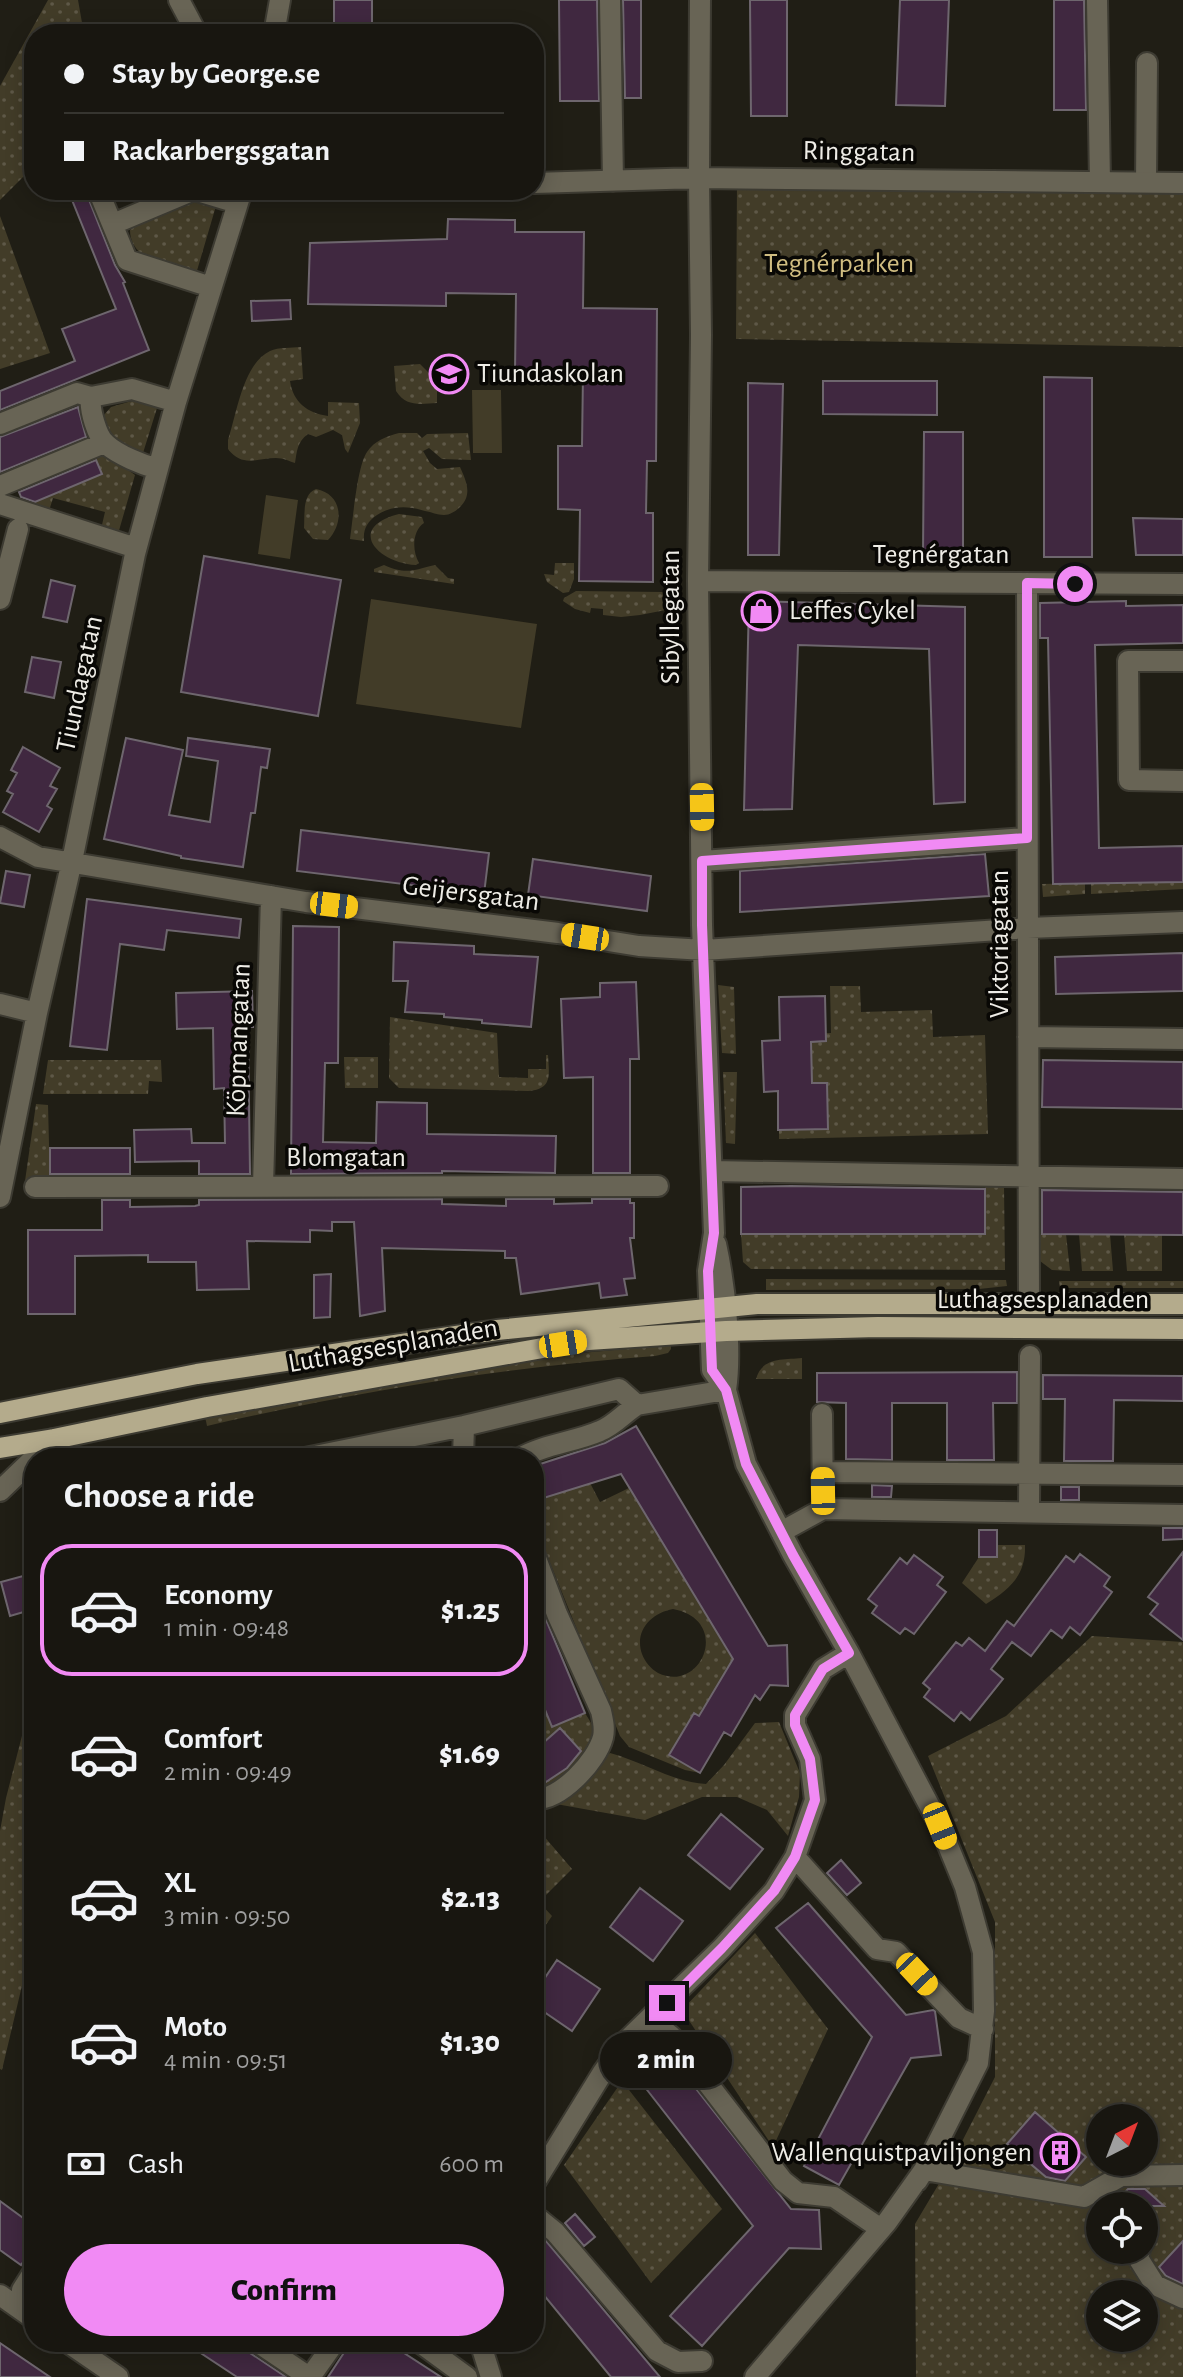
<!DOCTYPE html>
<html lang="en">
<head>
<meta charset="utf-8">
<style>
  body { margin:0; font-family:"Alegreya Sans",sans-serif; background:#211f19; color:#f1f3f6; height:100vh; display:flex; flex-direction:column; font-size:30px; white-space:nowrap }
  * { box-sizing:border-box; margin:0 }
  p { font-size:26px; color:#9f9f9f }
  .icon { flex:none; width:44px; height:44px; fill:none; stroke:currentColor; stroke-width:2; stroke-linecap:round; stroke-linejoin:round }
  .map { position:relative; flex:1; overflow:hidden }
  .sheet { position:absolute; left:24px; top:1448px; width:520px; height:904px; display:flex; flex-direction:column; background:#181610; border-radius:32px; box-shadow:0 4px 20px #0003,0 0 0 2px #363530 }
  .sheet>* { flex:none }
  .guide { position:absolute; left:24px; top:24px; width:520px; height:176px; border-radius:32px; box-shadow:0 4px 20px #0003,0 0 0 2px #363530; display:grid; align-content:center; height:176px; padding:0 40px; background:#181610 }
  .needle { width:52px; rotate:42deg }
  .buttons { position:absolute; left:1086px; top:2104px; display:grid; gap:16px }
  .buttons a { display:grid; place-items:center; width:72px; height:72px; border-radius:50%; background:#181610; box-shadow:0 4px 20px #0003,0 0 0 2px #363530; font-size:40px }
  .end { position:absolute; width:36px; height:36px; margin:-18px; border:10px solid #f18af4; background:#111; box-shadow:0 0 0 4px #111 }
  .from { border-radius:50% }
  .bubble { position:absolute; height:56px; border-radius:28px; background:#181610; box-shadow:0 4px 20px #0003,0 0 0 2px #363530; font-size:26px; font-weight:800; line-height:56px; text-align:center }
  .car { position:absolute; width:24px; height:48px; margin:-24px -12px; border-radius:10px; box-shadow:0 0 6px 2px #0007; background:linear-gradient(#f5c518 24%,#345 0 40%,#f5c518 0 76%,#345 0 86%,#f5c518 0) }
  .guide b { display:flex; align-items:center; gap:28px; height:76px; font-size:30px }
  .guide b+b { border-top:2px solid #363530 }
  .guide i { width:20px; height:20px; background:#f1f3f6 }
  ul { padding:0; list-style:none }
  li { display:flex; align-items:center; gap:24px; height:132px; margin:0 16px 12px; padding:0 24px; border:4px solid transparent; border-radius:32px }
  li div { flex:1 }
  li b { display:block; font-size:30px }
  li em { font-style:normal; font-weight:800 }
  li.on { border-color:#f18af4 }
  li>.icon { width:72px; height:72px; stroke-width:1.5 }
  h2 { padding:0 40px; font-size:36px; line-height:96px }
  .pay { display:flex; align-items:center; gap:20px; height:88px; padding:0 40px; font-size:30px }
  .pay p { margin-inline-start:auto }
  .action { display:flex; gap:16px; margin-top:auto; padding:16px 40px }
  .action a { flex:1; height:92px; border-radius:48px; background:#f18af4; color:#111; font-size:32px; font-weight:800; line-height:92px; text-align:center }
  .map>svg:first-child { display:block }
  .grass { fill:url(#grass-dots); fill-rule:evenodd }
  .garden { fill:#423c28 }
  .building { fill:#402840; stroke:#6e666e; stroke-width:2 }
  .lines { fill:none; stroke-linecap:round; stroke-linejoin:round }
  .minor-casing { stroke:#3d3b32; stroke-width:24 }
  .major-casing { stroke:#3d3b32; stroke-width:24 }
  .minor { stroke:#686455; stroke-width:20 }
  .major { stroke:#b4ab8c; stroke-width:20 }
  .route { stroke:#f18af4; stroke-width:10 }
  .labels { text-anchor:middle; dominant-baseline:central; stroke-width:7; stroke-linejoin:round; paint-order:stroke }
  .street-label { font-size:28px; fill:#eeece6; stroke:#090805 }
  .park-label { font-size:28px; fill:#d0bd81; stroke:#090805 }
  .poi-label { font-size:28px; fill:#eeece6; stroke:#090805; text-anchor:start }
</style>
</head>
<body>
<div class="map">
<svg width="1183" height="2377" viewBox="0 0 1183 2377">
  <defs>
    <pattern id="grass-dots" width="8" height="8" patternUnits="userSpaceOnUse" patternTransform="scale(2)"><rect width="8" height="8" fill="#423c28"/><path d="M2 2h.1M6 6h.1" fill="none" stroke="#5e5847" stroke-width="1.8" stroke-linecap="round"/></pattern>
  </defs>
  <rect width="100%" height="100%" fill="#201e15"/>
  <path class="grass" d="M48,0H78L84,34H34V166L0,200V86Z
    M737,184L1183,194V347L736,339Z
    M199,198L216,206L196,274C172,266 130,262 130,230L136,224Z
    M0,216L50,353L0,369Z
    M301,347L303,379L290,381C293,402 307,413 328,416V402L359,403L360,423L348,453L345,449L342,435L333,430L316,437L308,434C297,442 297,451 295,463C289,461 283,458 276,458C256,458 243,468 228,449V440C237,413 243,364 270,351C279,347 291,348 301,347Z
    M420,364L437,381V403C420,404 406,407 396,391L394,366Z
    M142,398L152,402L157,408L143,453L114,441L103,416L111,407Z
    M399,433H417L422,438L427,434L468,433L471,460L442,459L429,448L423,451L430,463L437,469L460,467C466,481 473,494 460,507C456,511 450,515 444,515C437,515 432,512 425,511C409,506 392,505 377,515C367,522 363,529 364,541L350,539C353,519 357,467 367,452C374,441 387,436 399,433Z
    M106,454L135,475L118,534L101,529L105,512L53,498L48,514L24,506L101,474L94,457Z
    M316,489C342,494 345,522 328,540L313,539L304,528C305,515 302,494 316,489Z
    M399,514L422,517L424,523C412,531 412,551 419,563L416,565C378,563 345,528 399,514Z
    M555,563H574V579L569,592L563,593L547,582L544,574L554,575Z
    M384,565C406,575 414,570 435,565L448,578L454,579V584L374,572V569Z
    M664,585H677L676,608L640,615L621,617L603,615V609L591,608L590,613L575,609L563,601L564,598L576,591L663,592Z
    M1183,882V889L1091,894V884Z
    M1085,883V894L1043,897L1042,884Z
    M718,985L734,987L736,1054L722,1053Z
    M830,986H860L861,1012L932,1010L933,1037L985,1035L988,1134L779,1139V1130L828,1129L827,1083H812L811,1042L826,1041V1033H831Z
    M390,1017L497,1033L499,1077L528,1078V1069H546V1055H548C549,1075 553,1089 528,1091L399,1088L389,1078Z
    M344,1057H378V1088H345Z
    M48,1060H161L162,1082L149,1081L148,1094H43Z
    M723,1072H737L735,1144L726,1143Z
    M36,1104L48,1105L50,1183L25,1181Z
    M1004,1186L1005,1270L751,1269L743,1262L741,1234H984L985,1187Z
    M1038,1234H1066L1070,1271L1052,1270L1040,1261Z
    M1079,1234H1110L1113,1271H1082Z
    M1124,1234H1162V1271H1127Z
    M766,1279L1006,1280L1007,1286L979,1289L766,1290Z
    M1059,1281H1183V1288H1060Z
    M671,1345V1349L668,1353L655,1356C504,1367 355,1392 207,1426L205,1416L558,1355Z
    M802,1358V1379H756C762,1357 783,1360 802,1358Z
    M590,1483L600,1502L629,1488L736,1665L722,1677L699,1716L670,1755L700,1773L685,1770L629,1747L620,1736L534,1523V1501ZM673,1609C732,1620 702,1694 658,1673C651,1669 645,1662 642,1654C634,1631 651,1613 673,1609Z
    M998,1545H1025C1026,1575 1010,1589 986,1604L962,1583L979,1557H997Z
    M1092,1636L1183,1642V2377H916L915,2224L950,2165L995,2077V1922L928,1756L1006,1716ZM1100,2118H1144V2162H1100ZM1100,2206H1144V2250H1100ZM1100,2294H1144V2338H1100Z
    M534,1683L552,1727L585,1713L596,1731L593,1743L555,1786L534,1791Z
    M34,1689V1935L2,2070L0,2069V1831L6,1798Z
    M779,1722L800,1773L799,1797L788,1836L767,1810L737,1797H702L645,1820L556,1804C578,1791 588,1766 610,1753C643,1762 673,1782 706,1784L724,1765L755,1723Z
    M534,1819L537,1828L572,1869L539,1902L552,1916L534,1942Z
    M755,1933L828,2029L773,2147L682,2010Z
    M622,2081L722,2209L651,2283L564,2165Z"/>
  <path class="garden" d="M472,390H501L502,453H473Z
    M266,495L298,500L290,559L258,554Z
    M371,599L537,624L521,728L356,704Z"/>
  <path class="building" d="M334,0H372V34H334Z
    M559,0H597L599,101H560Z
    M623,0H641V98H625Z
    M750,0H787V116H751Z
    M900,0H949L945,106L896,105Z
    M1054,0H1084L1086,110H1054Z
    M68,190H85L115,265L125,282L123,283L149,350L0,410V391L75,361L62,329L116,309Z
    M448,219L515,220V232H584L583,308L657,309L656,461H647L646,513H653V582L579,581L580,510L558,509V446H582L583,373L515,372L516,294L446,293V306L308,304L310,243L447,239Z
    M290,300L291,319L252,321L251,301Z
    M1044,377L1092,378V557H1044Z
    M823,381H937V415L823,414Z
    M748,383L783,384L779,555H748Z
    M78,407L86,437L0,472V437Z
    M924,432H963V555H923Z
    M96,460L102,474L35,502L21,497L19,492Z
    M1133,518L1183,519V555H1136Z
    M204,556L341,580L318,716L181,692Z
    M51,580L75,586L67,622L43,617Z
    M749,601L965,607V802L934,804L929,649L798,645L792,809L744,810Z
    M1126,601V606L1183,605V643L1095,645L1099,848L1183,846V882L1053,884L1048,638H1040V603Z
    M32,657L61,662L54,698L25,692Z
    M126,738L183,750L169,815L210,822L218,761L186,756L188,738L270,749L267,768L261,767L255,813H251L243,867L181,858V856L104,839Z
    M23,747L60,768L50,786L57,789L47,806L52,809L39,832L3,812L13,794L7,791L17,773L11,770Z
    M301,830L489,853L484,894L297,871Z
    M985,854L989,896L740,912V871Z
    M533,859L651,876L647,911L528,895Z
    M6,871L30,875L24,907L0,903Z
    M87,899L241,919L239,938L167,930L164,950L120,944L107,1050L70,1046Z
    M293,926L339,927L338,1063H325L323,1142L376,1143L377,1102L427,1103V1134L556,1136L555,1173L442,1171V1173L291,1174Z
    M394,942L474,946V954L538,957L531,1027L482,1023V1020L444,1017V1014L405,1012L408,981H393Z
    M1183,953V991L1056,994L1055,957Z
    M636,982L639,1059H630V1173H593V1077L564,1078L561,999L600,997V983Z
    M252,991L253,1027H248L250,1174H199V1161L135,1162L134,1130L191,1129L192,1143H225L224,1088L214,1089L213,1028L177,1029L176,993Z
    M825,996L826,1041L811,1042L812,1083H827L828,1129L778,1130V1091L764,1092L762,1041L780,1040L779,997Z
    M1043,1060L1183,1062V1109L1042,1107Z
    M50,1148H130V1174H50Z
    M791,1186L985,1189V1234H741V1187Z
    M1042,1190L1183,1192V1235L1042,1234Z
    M442,1199V1204L506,1206V1199H554V1204L592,1203V1199H630V1203H634V1238H630L635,1278L624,1279L627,1295L601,1298L599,1283L521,1294L516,1258H505V1251L382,1248L385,1311L360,1316L354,1222H332V1231L310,1230V1242L247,1241L249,1289L197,1290L196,1262H148V1255L75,1256V1314H28V1230H102V1200H130V1207L195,1206L199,1205V1200Z
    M331,1274L330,1317L314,1318V1275Z
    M1017,1372V1403H993L994,1460H947V1403H892V1460L846,1459V1403L817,1402V1373Z
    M1043,1375L1183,1376V1401L1114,1400L1113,1461H1064L1065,1399H1043Z
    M636,1426L768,1646L787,1645L788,1686L770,1685L760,1700L755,1695L731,1736L724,1732L700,1773L669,1755L694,1713L699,1716L733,1659L621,1474L534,1501V1466L605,1443Z
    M872,1485L892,1486L891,1497H872Z
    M1061,1487H1079V1500H1061Z
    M1163,1528H1183V1539L1163,1540Z
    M979,1530H997V1557H979Z
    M1183,1552V1640L1150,1614L1158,1604L1148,1597Z
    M1080,1554L1110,1577L1104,1586L1112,1592L1080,1635L1070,1627L1062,1638L1051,1630L1031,1656L1012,1642L991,1669L1003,1679L970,1720L961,1712L954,1721L924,1697L930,1689L923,1683L956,1642L962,1646L969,1638L985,1651L1007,1621L1014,1626L1066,1556L1074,1562Z
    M914,1555L943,1577L937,1585L946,1592L914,1634L905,1628L900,1634L872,1613L877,1606L868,1599L900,1558L907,1564Z
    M34,1573V1609L10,1616L1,1582Z
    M534,1591L585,1713L552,1727L534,1683Z
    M560,1728L581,1751L567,1768L543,1784L534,1774V1751Z
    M721,1814L763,1849L730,1889L688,1855Z
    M841,1860L861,1883L847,1895L827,1873Z
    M640,1888L683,1921L653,1961L610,1927Z
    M808,1903L906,2015L933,2010L935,2011L941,2055L911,2058L839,2185L804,2166L872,2037L776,1928Z
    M557,1960L600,1989L572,2031L534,2005V1994Z
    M674,2061L791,2209L819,2210L821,2249L789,2248L702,2346L670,2316L753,2226L644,2086Z
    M1035,2112L1086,2157L1065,2181L1046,2177L1007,2144Z
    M1128,2189H1145L1164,2206H1112Z
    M0,2201L34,2226V2246L21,2265L0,2250Z
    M575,2214L595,2237L584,2246L565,2223Z
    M534,2232L546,2241L660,2377H611L534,2283Z
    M1183,2241V2284L1166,2276L1159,2267Z
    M184,2342H244L250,2353L286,2377H237Z
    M351,2342H387L441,2377H328Z
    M0,2343L50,2377H0Z"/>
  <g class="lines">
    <g class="minor-casing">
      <path id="minor" d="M179,0L197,34
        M610,0L613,181
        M700,0L699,178L701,335L698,581L702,925L714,1233L708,1271L712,1370L726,1390L746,1464L793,1555L849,1653L940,1826L965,1887L983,1952L984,2011L978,2063L924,2170L887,2222L755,2377
        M1097,0L1100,182
        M274,34L280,0
        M534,183L699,178L1183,183
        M1146,183L1147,63
        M98,190L127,260L211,287
        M194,190L237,203
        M113,224L194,190
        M0,424L77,393L91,397
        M158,469C143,465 118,455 106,444C97,437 89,409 91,397L132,389L176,402
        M0,486L104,443
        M0,504L136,548
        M698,581L1183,584
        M1027,583L1029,1304
        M0,599L18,529
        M1183,661H1128L1129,780L1183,781
        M0,837L38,857L306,902L558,933L639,946L704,950L1028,928L1183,922
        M702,861L1027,838
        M0,1004L37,1013
        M1028,1037L1183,1039
        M712,1171L1183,1179
        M263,1186L271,896
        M35,1187L658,1186
        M0,1197L37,1013L72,861L135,554L176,402L242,190
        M716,1244C725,1285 732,1349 726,1390
        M822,1414L823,1509
        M305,1458L464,1426L619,1389L637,1405L726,1390
        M463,1458L464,1426
        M520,1458C545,1444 575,1442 600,1431C615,1425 624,1413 637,1405
        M823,1472L1183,1475
        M0,1491L54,1439
        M1029,1512L1030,1356
        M781,1532L823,1509L1183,1515
        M534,1553L557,1614L601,1711C603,1720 605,1728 603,1737C597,1761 560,1801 534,1799
        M795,1857L877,1949L896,1952L959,2018L983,2029
        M650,2019L671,2036L783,2181L798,2193L834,2197L881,2229
        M917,2181L924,2170L1084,2197L1121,2176L1183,2175
        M534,2184L603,2072L623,2044L722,1948L774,1891L795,1857L815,1800L810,1759L795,1725V1715L823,1669L849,1653
        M534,2215L555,2232L657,2351L678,2362L702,2361
        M1140,2250L1138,2258L1155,2285L1183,2298
        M22,2290L34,2271
        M0,2295L34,2319
        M67,2342L118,2377
        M257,2342L309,2377
        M419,2342L467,2377
        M480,2342L491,2377
        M310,2377L335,2342"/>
    </g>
    <g class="major-casing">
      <path id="major" d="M0,1413L197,1374L497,1330L757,1304H1183
        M0,1448L54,1439L207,1407L588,1340L726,1331L878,1327L1183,1329"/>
    </g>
    <use href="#minor" class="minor"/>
    <use href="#major" class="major"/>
  </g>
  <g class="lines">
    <path class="route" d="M667,2003L722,1948L774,1891L795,1857L815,1800L810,1759L795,1725V1715L823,1669L849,1653L793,1555L746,1464L726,1390L712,1370L708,1271L714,1233L702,925V861L1027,838V583L1075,584"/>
  </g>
  <defs>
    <g id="school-ring" transform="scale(2)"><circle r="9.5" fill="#090805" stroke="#f18af4" stroke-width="1.5"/><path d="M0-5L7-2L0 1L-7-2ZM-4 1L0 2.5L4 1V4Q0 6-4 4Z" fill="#f18af4"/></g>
    <g id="shop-ring" transform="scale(2)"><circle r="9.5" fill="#090805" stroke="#f18af4" stroke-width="1.5"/><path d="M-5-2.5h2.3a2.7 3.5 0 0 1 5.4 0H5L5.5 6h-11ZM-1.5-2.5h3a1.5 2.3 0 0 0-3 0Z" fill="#f18af4"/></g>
    <g id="building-ring" transform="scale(2)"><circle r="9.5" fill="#090805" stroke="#f18af4" stroke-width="1.5"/><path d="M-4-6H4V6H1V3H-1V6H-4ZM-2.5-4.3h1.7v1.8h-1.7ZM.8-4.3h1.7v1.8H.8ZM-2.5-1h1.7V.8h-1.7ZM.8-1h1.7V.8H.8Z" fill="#f18af4"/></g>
  </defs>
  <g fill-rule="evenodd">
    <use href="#school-ring" x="449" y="374"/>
    <use href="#shop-ring" x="761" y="611"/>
    <use href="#building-ring" x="1060" y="2153"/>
  </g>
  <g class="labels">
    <g class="street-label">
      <text transform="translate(859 152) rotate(1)">Ringgatan</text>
      <text x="941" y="555">Tegnérgatan</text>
      <text transform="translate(671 617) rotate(-90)">Sibyllegatan</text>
      <text transform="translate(80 684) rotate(-78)">Tiundagatan</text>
      <text transform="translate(471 894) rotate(7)">Geijersgatan</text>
      <text transform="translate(1000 944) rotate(-90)">Viktoriagatan</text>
      <text transform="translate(239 1040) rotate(-88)">Köpmangatan</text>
      <text x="346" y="1158">Blomgatan</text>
      <text x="1043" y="1300">Luthagsesplanaden</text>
      <text transform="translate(393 1346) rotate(-10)">Luthagsesplanaden</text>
    </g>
    <g class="park-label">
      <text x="839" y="264">Tegnérparken</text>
    </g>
    <g class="poi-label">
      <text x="477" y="374">Tiundaskolan</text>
      <text x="789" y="611">Leffes Cykel</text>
      <text x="1032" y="2153" text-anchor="end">Wallenquistpaviljongen</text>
    </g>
  </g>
</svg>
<div class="buttons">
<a><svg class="needle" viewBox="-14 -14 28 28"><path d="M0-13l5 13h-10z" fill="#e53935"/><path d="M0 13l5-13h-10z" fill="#9f9f9f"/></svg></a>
<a><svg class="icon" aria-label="locate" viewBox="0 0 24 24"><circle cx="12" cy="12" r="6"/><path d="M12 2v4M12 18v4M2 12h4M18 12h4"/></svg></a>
<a><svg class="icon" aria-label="layers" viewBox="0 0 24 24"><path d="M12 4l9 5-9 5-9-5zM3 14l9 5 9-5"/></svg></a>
</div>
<i class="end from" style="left:1075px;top:584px"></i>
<i class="end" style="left:667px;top:2003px"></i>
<div class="bubble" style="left:600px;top:2032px;width:132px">2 min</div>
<i class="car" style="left:702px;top:807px;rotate:179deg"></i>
<i class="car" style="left:334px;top:905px;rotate:97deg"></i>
<i class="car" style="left:585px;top:937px;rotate:279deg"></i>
<i class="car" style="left:563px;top:1344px;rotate:81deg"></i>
<i class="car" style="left:823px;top:1491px;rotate:359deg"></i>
<i class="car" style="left:940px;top:1826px;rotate:158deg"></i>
<i class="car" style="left:917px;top:1974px;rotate:137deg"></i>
<div class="guide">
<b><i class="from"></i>Stay by George.se</b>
<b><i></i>Rackarbergsgatan</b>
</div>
<section class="sheet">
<h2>Choose a ride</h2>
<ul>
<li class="on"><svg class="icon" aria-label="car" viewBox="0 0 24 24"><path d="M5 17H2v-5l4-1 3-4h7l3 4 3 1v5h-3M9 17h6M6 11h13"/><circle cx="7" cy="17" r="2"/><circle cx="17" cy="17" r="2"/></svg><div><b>Economy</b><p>1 min · 09:48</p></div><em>$1.25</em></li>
<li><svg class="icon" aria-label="car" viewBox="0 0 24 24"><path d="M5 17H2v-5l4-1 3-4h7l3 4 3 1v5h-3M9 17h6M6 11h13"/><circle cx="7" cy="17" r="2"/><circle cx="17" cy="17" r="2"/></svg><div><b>Comfort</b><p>2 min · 09:49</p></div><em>$1.69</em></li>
<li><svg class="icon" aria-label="car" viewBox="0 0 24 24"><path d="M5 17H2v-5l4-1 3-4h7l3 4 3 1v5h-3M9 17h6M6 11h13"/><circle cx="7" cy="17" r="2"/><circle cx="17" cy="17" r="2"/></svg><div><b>XL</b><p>3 min · 09:50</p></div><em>$2.13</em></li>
<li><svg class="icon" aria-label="car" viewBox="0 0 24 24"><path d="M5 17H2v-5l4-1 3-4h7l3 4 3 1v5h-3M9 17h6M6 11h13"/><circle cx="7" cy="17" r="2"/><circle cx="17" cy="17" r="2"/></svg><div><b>Moto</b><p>4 min · 09:51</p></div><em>$1.30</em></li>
</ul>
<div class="pay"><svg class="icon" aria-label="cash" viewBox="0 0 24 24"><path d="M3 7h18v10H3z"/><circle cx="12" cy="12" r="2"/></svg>Cash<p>600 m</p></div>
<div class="action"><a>Confirm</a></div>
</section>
</div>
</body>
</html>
